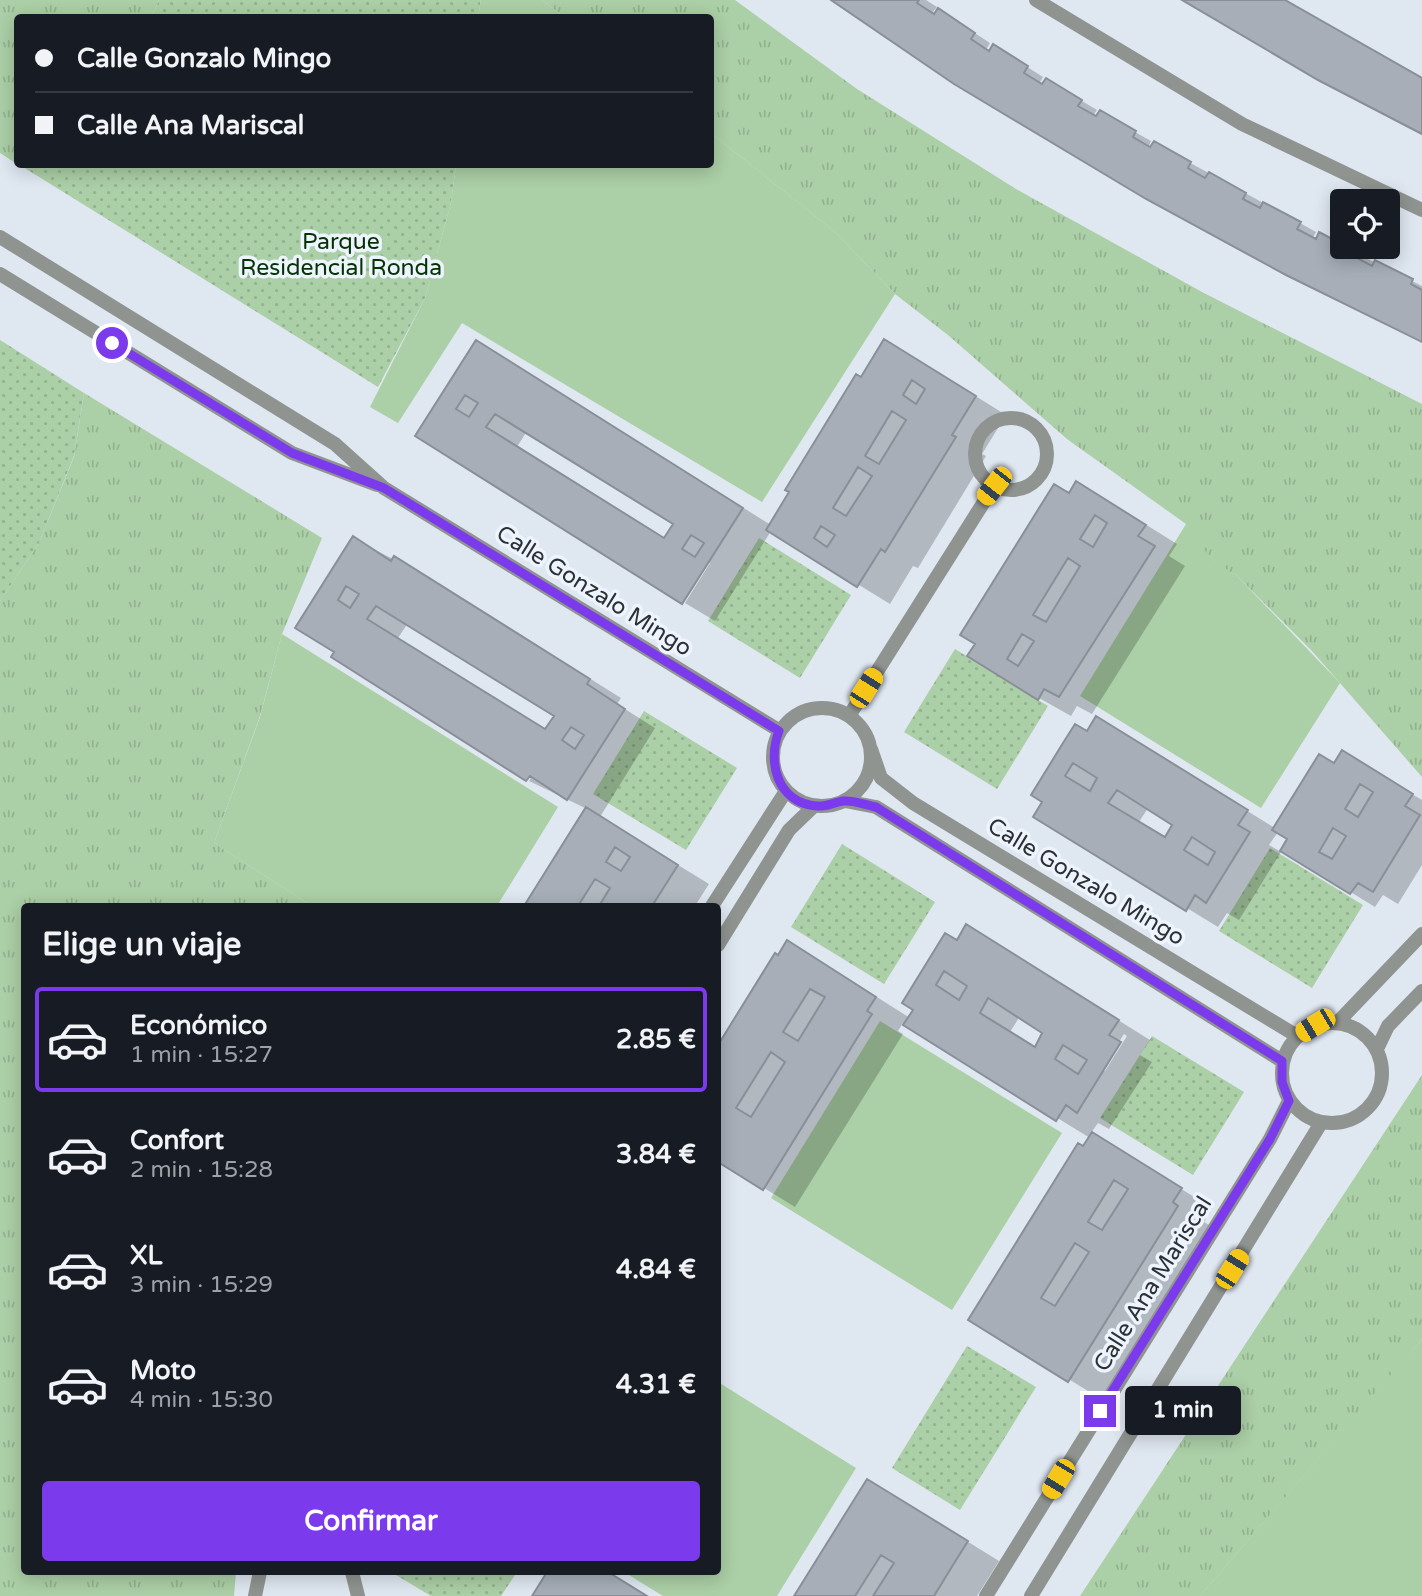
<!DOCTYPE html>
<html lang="es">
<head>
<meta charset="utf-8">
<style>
  body { margin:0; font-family:"Varela Round",sans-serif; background:#20242c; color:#f1f3f6; height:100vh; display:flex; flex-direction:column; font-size:26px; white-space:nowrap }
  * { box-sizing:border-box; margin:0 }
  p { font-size:23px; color:#9ea1a6 }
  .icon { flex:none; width:38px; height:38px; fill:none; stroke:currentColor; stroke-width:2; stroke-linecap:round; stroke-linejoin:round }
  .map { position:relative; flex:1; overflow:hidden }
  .details { position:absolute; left:21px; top:903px; width:700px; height:672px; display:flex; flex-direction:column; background:#171b24; border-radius:7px; box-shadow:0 4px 18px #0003 }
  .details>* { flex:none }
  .guide { position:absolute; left:14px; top:14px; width:700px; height:154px; border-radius:7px; box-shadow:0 4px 18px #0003; display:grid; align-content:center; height:154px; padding:0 21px; background:#171b24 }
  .controls { position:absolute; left:1330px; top:189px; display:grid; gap:14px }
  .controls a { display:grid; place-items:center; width:70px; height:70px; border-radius:7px; background:#171b24; box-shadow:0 4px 18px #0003; font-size:35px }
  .end { position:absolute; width:32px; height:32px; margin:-16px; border:9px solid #7c3aed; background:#fff; box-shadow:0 0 0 4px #fff }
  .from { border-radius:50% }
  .bubble { position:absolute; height:49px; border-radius:7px; background:#171b24; box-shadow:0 4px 18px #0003; font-size:23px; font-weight:800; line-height:49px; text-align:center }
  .car { position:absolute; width:21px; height:42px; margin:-21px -10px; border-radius:9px; box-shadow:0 0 5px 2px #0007; background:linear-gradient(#f5c518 24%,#345 0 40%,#f5c518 0 76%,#345 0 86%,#f5c518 0) }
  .guide b { display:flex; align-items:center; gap:24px; height:66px; font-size:26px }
  .guide b+b { border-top:2px solid #363941 }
  .guide i { width:18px; height:18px; background:#f1f3f6 }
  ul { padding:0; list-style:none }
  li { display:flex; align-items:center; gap:21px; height:105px; margin:0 14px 10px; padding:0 7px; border:4px solid transparent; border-radius:7px }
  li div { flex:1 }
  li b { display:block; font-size:26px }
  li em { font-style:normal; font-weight:800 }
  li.on { border-color:#7c3aed }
  li>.icon { width:63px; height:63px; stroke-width:1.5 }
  h2 { padding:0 21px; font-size:32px; line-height:84px }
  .primary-button { display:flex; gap:14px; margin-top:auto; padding:14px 21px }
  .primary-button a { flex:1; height:80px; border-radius:7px; background:#7c3aed; color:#fff; font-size:28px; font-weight:800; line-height:80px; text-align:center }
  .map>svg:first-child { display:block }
  .grass { fill:url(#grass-tufts) }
  .park { fill:url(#park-dots) }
  .garden { fill:#abcfa6 }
  .shadow { fill:#0003; fill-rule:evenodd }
  .building { fill:#a7aeb8; stroke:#898f99; stroke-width:2; fill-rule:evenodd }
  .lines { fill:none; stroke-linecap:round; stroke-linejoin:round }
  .minor { stroke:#909490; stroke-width:14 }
  .route { stroke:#7c3aed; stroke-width:9 }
  .labels { text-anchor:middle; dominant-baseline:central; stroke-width:7; stroke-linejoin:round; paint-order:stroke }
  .park-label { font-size:23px; fill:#053403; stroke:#edf4fe }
  .street-label { font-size:23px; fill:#2d3033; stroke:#edf4fe }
</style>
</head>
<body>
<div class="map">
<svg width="1422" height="1596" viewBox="0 0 1422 1596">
  <defs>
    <pattern id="grass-tufts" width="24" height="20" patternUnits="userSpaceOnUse" patternTransform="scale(1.75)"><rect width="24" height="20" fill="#abcfa6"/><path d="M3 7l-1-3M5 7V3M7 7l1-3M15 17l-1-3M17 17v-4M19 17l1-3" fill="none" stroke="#93b28f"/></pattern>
    <pattern id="park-dots" width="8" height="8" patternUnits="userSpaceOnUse" patternTransform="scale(1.75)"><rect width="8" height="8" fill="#abcfa6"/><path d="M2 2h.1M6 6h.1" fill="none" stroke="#93b28f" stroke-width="1.8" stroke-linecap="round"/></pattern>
  </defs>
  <rect width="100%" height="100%" fill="#dfe7f1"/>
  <path class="grass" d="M0,0H159L152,17L18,18L17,164L0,153Z
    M542,0H735L857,89L1016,189L1202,292L1422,404V777L1312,651L1236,575L1223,568L1199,547L1186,524L1067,439L948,335L895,294L835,232L711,133L710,18L564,17Z
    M84,393L322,538L282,634L260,716L214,843L312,906H24V1572H236L234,1596H0V601L39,543L74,457Z
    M1422,1075V1339L1200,1596H1080Z"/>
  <path class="park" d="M159,0H481L478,17H152Z
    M26,164L456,165L451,203L425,298L378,387L23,167Z
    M0,340L84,393L74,456L39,543L0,601Z
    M759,538L851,595L800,678L708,621Z
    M955,649L1048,706L997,789L904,732Z
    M644,711L737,768L686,850L593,794Z
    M842,844L935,902L884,984L791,927Z
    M1270,848L1363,905L1312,988L1219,931Z
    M1152,1036L1244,1092L1193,1175L1100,1118Z
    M967,1346L1036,1387L960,1510L892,1468Z
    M391,1572H517L501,1596H431Z"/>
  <path class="garden" d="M481,0H542L564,17H478Z
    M711,133L835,232L895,294L762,502L462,323L398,423L370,407L425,298L451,203L456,165L710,164Z
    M1186,524C1199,546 1213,563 1236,575L1340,683L1261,808L1080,696Z
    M282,634L558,807L497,906H312L214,843L260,717Z
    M880,1021L1062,1133L952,1310L771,1198Z
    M1422,1339V1596H1200L1399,1365Z
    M718,1382L856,1468L777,1596H663L624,1572H718Z"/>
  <path class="shadow" d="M835,0H926L937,7L932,13L955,20L990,43L986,50L990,53L1010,56L1043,77L1039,84L1043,86L1047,80L1097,110L1093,116L1097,119L1101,113L1151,141L1148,148L1151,149L1154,143L1300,223L1316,232L1312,239L1344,247L1422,286V342L1360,312L1164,208Z
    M477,342L771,525L861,379L916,359L1006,415L982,454L986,456L918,568L913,566L890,604L771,531L715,621L685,603L710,563L418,436ZM527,431L676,523L666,539L517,447Z
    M1069,495L1108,501L1177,544L1169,556L1185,566L1092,714L1077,706L1071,716L1039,698L977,644Z
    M354,539L426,576L621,698L617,704L655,728L600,817L709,884L695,906H526L587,809L529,781L536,770L298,627ZM408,623L556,716L547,731L398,638Z
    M1086,733L1128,737L1275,828L1335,765L1366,767L1422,800V865L1398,904L1383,895L1375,907L1282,850L1290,839L1278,832L1269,845L1281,852L1239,920L1227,913L1218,927L1036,816ZM1148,808L1175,825L1166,839L1139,822Z
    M958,942L998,945L1150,1040L1140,1055L1152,1062L1109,1129L1098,1123L1091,1133L1212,1208L1204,1222L1209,1225L1101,1399L971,1319L1090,1138L903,1023L898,1031L903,1034L795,1207L718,1160V1048L775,956L820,961L910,1018ZM1020,1016L1045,1032L1036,1048L1010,1032ZM1124,1034L1127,1036L1105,1071H1101Z
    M899,1499L999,1561L977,1596H796Z
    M549,1572H608L646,1596H534Z"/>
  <path class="building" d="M831,0H919L917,3L934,14L938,8L975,33L971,39L989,51L993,44L1028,66L1024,73L1042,84L1046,78L1082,100L1078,106L1096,116L1100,110L1136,131L1133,137L1150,147L1154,141L1191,162L1188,168L1205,178L1209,172L1246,193L1243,199L1260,208L1263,202L1301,222L1297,229L1316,239L1319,232L1357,252L1355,257L1372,266L1375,260L1413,279L1411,284L1422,290V342L1286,275L1146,199L954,84Z
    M1182,0H1285L1422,78V134L1318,80Z
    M884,339L976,396L952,435L956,437L885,552L881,549L857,587L766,530L789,492L785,490L856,374L861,377ZM912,380L925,389L916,404L903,395ZM892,411L906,420L879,464L865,456ZM858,467L872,476L846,516L833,508ZM821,526L835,535L827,547L814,538Z
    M476,340L743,508L682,604L415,436ZM465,395L478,403L469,417L456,409ZM495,414L673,524L664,538L486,427ZM691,535L704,543L695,557L682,549Z
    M1076,481L1146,525L1138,536L1155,546L1059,697L1044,689L1038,700L967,656L975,644L960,635L1054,484L1069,493ZM1095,515L1107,523L1093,547L1080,539ZM1068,558L1080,566L1046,622L1033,615ZM1022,634L1034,641L1018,666L1007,659Z
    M353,536L391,561L394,556L590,679L587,684L625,709L567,800L530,776L526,781L331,657L334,652L295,628ZM346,586L359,594L350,608L338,600ZM376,606L554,716L545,729L367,619ZM571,727L584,735L575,749L562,740Z
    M1096,716L1248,810L1238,825L1250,832L1206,903L1195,895L1186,911L1033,817L1042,802L1031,795L1063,743L1075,724L1087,731ZM1073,763L1097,778L1090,791L1065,776ZM1117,790L1172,825L1165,837L1108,803ZM1192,837L1215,852L1208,865L1184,850Z
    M1342,750L1413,794L1405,806L1420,815L1373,892L1358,883L1350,894L1332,883L1280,851L1287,839L1272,830L1319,754L1334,763ZM1360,784L1373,792L1358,817L1345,809ZM1333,828L1346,836L1332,859L1319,852Z
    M586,807L678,865L652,906H599L610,888L595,879L578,906H524ZM615,847L630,857L621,871L606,862Z
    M966,924L1119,1020L1109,1035L1121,1042L1077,1113L1066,1105L1056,1121L903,1025L913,1010L902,1003L934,951L945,933L957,940ZM944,971L967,986L959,1000L936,985ZM988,998L1042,1033L1035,1047L980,1013ZM1063,1045L1087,1060L1078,1074L1055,1059Z
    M787,940L876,997L867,1011L872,1014L763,1190L718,1162V1045L775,953L778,955ZM810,989L825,997L798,1041L783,1032ZM771,1052L785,1062L751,1117L736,1108Z
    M1092,1132L1182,1188L1173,1202L1178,1206L1068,1382L968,1320L1078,1143L1083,1146ZM1114,1180L1128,1189L1102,1230L1088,1222ZM1075,1243L1089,1252L1055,1306L1041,1298Z
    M867,1479L968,1541L953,1565L934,1596H873L894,1563L881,1555L855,1596H794Z
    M547,1572H608L647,1596H532Z"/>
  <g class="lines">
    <path class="minor" d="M1036,0L1242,124L1422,210
      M0,237L335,444L384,488L780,731
      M0,274L292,453L377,485
      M975 454a36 36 0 1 1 72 0a36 36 0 1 1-72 0Z
      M773 757a49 49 0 1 1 98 0a49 49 0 1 1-98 0Z
      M849,716L994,486
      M871,749L881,778L913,803L1297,1036
      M845,801L876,807L1282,1061
      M712,906L786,791
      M718,945L789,830L814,806
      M1282 1073a50 50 0 1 1 100 0a50 50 0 1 1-100 0Z
      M1337,1023L1422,934
      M1377,1049L1388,1026L1422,991
      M352,1572L358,1596
      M255,1596L260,1572
      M986,1596L1270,1139L1289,1101
      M1031,1596L1321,1123"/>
  </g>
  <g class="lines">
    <path class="route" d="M112,343L292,453L384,488L779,731C767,762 777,803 817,806C827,807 834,802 844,801C854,800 866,805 876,807L1282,1061V1082L1289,1101L1270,1139L1100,1411"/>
  </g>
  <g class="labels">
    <g class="park-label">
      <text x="341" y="242">Parque<tspan x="341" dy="26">Residencial Ronda</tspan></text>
    </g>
    <g class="street-label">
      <text transform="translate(594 591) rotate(32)">Calle Gonzalo Mingo</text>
      <text transform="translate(1086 882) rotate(31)">Calle Gonzalo Mingo</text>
      <text transform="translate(1153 1284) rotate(-58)">Calle Ana Mariscal</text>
    </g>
  </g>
</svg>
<div class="controls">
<a><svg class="icon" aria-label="locate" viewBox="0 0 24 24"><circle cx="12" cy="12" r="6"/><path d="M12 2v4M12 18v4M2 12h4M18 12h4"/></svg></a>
</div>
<i class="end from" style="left:112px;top:343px"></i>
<i class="end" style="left:1100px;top:1411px"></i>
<div class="bubble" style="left:1125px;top:1386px;width:116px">1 min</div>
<i class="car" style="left:994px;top:486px;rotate:218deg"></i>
<i class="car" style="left:866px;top:688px;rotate:32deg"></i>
<i class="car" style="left:1315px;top:1025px;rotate:239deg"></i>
<i class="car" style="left:1232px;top:1269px;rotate:32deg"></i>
<i class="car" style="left:1058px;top:1479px;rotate:211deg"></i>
<div class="guide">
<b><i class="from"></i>Calle Gonzalo Mingo</b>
<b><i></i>Calle Ana Mariscal</b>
</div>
<section class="details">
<h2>Elige un viaje</h2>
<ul>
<li class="on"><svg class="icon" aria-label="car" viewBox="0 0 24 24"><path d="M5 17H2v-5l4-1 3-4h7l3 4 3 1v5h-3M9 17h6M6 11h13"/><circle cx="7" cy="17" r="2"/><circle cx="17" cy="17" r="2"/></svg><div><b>Económico</b><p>1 min · 15:27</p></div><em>2.85 €</em></li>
<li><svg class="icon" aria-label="car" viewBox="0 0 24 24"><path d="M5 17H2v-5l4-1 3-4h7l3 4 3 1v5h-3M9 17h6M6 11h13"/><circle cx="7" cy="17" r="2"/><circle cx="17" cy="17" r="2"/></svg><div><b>Confort</b><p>2 min · 15:28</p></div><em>3.84 €</em></li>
<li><svg class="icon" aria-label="car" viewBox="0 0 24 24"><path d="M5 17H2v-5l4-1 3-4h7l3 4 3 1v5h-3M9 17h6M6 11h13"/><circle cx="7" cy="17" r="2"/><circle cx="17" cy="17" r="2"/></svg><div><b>XL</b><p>3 min · 15:29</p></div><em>4.84 €</em></li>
<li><svg class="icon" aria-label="car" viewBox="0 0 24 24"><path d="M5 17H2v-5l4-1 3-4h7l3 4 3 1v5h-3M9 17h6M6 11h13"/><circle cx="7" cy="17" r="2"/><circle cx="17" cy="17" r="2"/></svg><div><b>Moto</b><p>4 min · 15:30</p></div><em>4.31 €</em></li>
</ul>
<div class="primary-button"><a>Confirmar</a></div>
</section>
</div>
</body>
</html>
